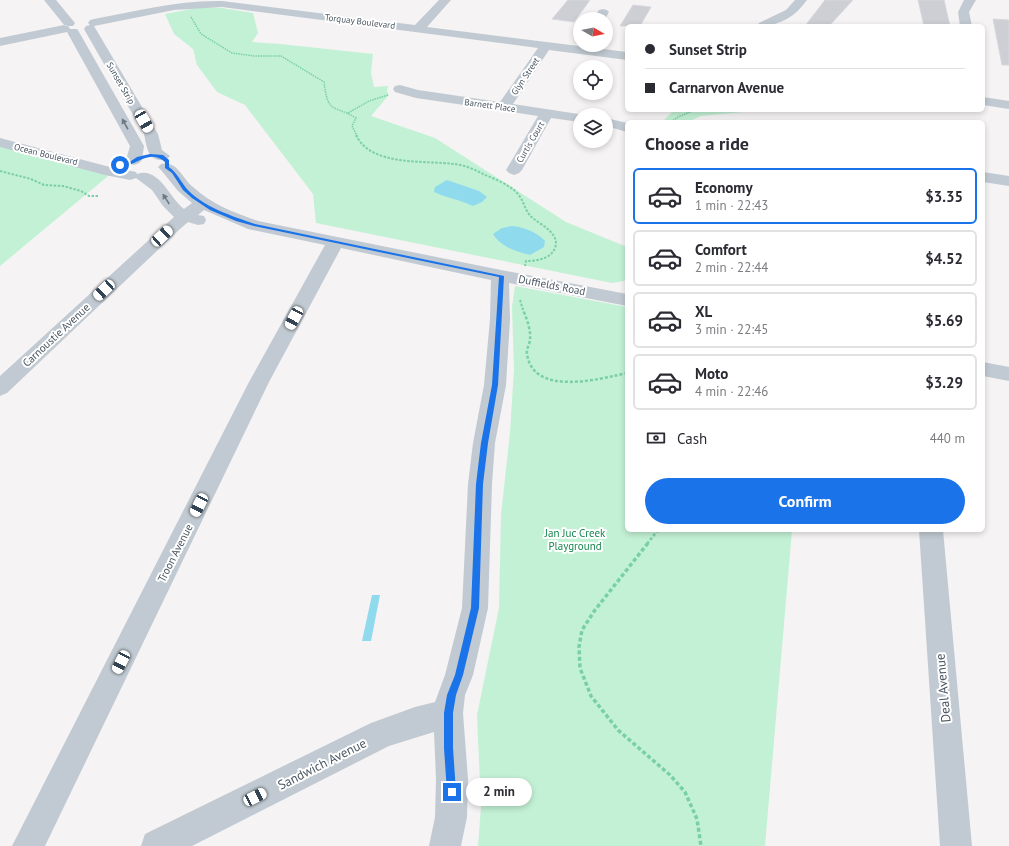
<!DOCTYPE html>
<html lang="en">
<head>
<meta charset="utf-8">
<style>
  body { margin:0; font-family:"PT Sans",sans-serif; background:#f7f7f7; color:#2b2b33; height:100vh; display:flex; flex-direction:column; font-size:15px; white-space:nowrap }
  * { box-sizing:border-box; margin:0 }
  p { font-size:13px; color:#7c7c81 }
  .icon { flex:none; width:22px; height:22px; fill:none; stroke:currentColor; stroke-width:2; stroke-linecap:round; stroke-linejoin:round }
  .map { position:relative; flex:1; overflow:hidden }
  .drawer { position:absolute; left:625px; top:120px; width:360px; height:412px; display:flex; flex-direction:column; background:#fff; border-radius:6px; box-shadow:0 2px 6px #0003 }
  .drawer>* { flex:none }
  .hud { position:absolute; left:625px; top:24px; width:360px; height:88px; border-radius:6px; box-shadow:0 2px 6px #0003; display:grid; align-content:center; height:88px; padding:0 20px; background:#fff }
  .needle { width:26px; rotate:99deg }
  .buttons { position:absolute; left:573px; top:12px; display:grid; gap:8px }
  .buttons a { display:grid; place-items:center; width:40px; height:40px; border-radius:50%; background:#fff; box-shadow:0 2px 6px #0003; font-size:20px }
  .end { position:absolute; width:18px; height:18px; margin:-9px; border:5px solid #1a73e8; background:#fff; box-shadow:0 0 0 2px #fff }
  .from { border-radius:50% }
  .bubble { position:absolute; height:28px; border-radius:14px; background:#fff; box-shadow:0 2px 6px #0003; font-size:13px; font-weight:700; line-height:28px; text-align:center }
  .car { position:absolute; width:12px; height:24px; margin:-12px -6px; border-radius:5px; box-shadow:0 0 3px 1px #0007; background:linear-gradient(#fff 24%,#345 0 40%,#fff 0 76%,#345 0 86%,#fff 0) }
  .hud b { display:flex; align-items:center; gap:14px; height:38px; font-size:15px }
  .hud b+b { border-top:1px solid #e1e1e2 }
  .hud i { width:10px; height:10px; background:#2b2b33 }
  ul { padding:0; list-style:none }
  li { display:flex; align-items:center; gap:12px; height:56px; margin:0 8px 6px; padding:0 12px; border:2px solid #e1e1e2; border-radius:6px }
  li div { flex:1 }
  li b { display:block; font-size:15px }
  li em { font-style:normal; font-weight:700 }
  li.on { border-color:#1a73e8 }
  li>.icon { width:36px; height:36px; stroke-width:1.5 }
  h2 { padding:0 20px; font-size:18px; line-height:48px }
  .pay { display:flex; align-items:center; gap:10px; height:44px; padding:0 20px; font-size:15px }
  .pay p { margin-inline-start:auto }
  .primary-button { display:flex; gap:8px; margin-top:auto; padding:8px 20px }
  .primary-button a { flex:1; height:46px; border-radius:24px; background:#1a73e8; color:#fff; font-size:16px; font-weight:700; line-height:46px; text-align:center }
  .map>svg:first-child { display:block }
  .green { fill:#c3f1d5 }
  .water { fill:#90daee }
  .building { fill:#cdcfd5; stroke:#d7d9de }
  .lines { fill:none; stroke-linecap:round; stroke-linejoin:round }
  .path-far3 { stroke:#7ad0a6; stroke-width:1.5; stroke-dasharray:1.5 1; stroke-linecap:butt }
  .path-far2 { stroke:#7ad0a6; stroke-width:2; stroke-dasharray:2.5 1.5; stroke-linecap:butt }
  .path-far1 { stroke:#7ad0a6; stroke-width:2.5; stroke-dasharray:3 2; stroke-linecap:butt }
  .path { stroke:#7ad0a6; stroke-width:3.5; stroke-dasharray:4 2.5; stroke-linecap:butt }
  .minor { fill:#c1cad2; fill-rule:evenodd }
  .oneway { fill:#6e7983 }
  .route { fill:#1a73e8 }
  .labels { text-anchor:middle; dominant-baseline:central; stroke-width:4; stroke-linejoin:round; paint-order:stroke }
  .far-street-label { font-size:9px; fill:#4a5661; stroke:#fff }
  .street-label { font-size:11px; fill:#4a5661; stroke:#fff }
  .park-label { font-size:11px; fill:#17864f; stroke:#fff }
  .near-street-label { font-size:13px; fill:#4a5661; stroke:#fff }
</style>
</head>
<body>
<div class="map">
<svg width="1009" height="846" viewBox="0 0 1009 846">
  <rect width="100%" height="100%" fill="#f5f3f3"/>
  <path class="green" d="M202,7L222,8L253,13L258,33L252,42L280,44L373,54L371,73L374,87L388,86L387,91L389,95L371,116L435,138L566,222L627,247V279L624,281L612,283L316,223L313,194L245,105L217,92L197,65L193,49L174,34L165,14Z
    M674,110H765L701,116L688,122H662Z
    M0,142L113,172L0,266Z
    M515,286L627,307V530H792L765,846H478L481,807L477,715L499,608L501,515L510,433L514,369L512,307Z"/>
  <path class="water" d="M447,180L479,191L487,197L482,202L473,206C461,200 447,198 434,192L435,187Z
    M512,226C523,227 537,232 545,241L544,247L530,255C515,251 501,247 493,234L502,228Z
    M372,595H380L371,641H362Z"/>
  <path class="building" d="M568,0H590L574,22L552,19Z
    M825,0H853L829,26H805Z
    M918,0H944L950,26H924Z
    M633,5L651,7L640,26H620Z
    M993,19L1009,20V65H1002Z"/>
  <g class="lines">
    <path class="path-far3" d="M191,17L201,34L232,53L254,56H281L324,82C328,115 333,104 356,118L352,126L357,136
      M348,113L369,101L388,95
      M671,122L678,117L695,110"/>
    <path class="path-far2" d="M356,135C371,167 425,160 454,164C464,165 474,169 483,174C494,179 509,184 517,193C525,201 524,212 534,219C543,226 560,234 555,248C551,259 536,261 526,261L525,266
      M0,171L31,179L44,185L63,186L81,191L89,196H99
      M520,300L524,313"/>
    <path class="path-far1" d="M524,312C527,320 531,330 530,339C530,344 526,349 527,354C533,397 600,379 627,373
      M647,544L658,530"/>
    <path class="path" d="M648,543L595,610L582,630L579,647L580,668L591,696L618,730L670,775L685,792L697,819L701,846"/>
    <path class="minor" d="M44,0H56L75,23L73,26H65Z
      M439,0H451L427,27L627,52V60L549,50L513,104L585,115H580V122L551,118L522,170L519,173L514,175L509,173L506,170L538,116L416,98L395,92L393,89L395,86L400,85L418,90L500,102L538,48L222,7L174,10L94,26L158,134L162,150L170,156L167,159C148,164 147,148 144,134L84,29L86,26L90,25L88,23L90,20L94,19C137,11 178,0 222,1L415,25Z
      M795,0H807C794,18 779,26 757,26L759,23L786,10Z
      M964,0H976L969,12L972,26H960L958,12Z
      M603,9L607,10L609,12L605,19H593L599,10Z
      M64,25L68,26L70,29H77L79,32L144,146L142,160L139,163L134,165L129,163L126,160L130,146L67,32L0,46V38Z
      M983,97L1009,101V109L983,105Z
      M606,118L627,123V132L606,126Z
      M0,138L106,166L136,172L137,174C159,166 170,199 184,209L192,203L178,191L161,170L158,167L161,164C177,160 182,178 193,187C211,204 235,213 258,221L501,270L627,294V306L509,283L510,319L506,385L495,443L492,484L488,608L473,675L465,695L463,713L468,779L467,817L461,846H429L435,817L436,779L434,732L389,746L192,846H141L145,834L371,723L415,707L435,702L445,675L462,608L468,484L473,443L484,385L490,319L491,280L341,248L269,382L45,846H12L249,382L325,245L248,229L204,210L198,215L204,216L206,220L204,224L198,225L188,222L180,229L7,393L0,396V376L174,217L163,206L152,190L136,178L130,180L105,175L0,147Z
      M983,172L1009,176V186L983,182Z
      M983,362L1009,367V381L983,376Z
      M919,530H943L972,846H940Z"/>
  </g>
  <defs><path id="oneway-solid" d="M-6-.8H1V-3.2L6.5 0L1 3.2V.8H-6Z"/></defs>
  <g class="oneway">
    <use href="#oneway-solid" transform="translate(125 124) rotate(-119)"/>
    <use href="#oneway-solid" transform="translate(166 199) rotate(-123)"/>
  </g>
  <path class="route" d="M150,154L163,155L169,160V167C177,173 180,180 186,188C203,207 232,216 255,224L504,276L498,385L488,443L483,484L479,608L463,675L456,695L453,713V748L456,792L455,795L452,796L449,795L447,792L444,748V713L447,695L455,675L471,608L476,484L481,443L492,385L499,277L254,226L236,221L210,210L192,198L183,190L172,173L165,168V162C147,146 132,172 117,165L128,163L137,157Z"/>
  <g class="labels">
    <g class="far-street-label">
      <text transform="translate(360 21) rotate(7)">Torquay Boulevard</text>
      <text transform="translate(525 76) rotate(-56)">Glyn Street</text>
      <text transform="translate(121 83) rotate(60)">Sunset Strip</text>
      <text transform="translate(490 105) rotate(8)">Barnett Place</text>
      <text transform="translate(530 142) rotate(-60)">Curtis Court</text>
      <text transform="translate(46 154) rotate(14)">Ocean Boulevard</text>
    </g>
    <g class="street-label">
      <text transform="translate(552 285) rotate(11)">Duffields Road</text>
      <text transform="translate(56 335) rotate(-43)">Carnoustie Avenue</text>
      <text transform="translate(175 553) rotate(-63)">Troon Avenue</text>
    </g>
    <g class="park-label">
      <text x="575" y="533">Jan Juc Creek<tspan x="575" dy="13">Playground</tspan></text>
    </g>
    <g class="near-street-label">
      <text transform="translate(943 688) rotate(-95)">Deal Avenue</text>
      <text transform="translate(322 764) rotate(-27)">Sandwich Avenue</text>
    </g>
  </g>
</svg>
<div class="buttons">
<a><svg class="needle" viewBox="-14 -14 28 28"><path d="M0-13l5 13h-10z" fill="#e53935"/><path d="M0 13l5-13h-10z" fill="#7c7c81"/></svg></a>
<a><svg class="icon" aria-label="locate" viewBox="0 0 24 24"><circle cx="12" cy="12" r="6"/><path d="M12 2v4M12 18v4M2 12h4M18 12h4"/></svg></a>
<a><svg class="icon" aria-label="layers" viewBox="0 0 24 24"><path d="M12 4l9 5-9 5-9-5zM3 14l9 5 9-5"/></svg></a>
</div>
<i class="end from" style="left:120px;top:165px"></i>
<i class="end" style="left:452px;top:792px"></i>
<div class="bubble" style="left:466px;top:778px;width:66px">2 min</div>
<i class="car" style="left:144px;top:121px;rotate:150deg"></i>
<i class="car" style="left:162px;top:236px;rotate:47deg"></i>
<i class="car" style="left:104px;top:290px;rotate:227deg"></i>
<i class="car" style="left:294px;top:318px;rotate:208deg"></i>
<i class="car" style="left:199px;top:505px;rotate:207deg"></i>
<i class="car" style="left:121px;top:662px;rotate:207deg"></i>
<i class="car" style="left:255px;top:797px;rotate:63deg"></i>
<div class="hud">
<b><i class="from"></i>Sunset Strip</b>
<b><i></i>Carnarvon Avenue</b>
</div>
<section class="drawer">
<h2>Choose a ride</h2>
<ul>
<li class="on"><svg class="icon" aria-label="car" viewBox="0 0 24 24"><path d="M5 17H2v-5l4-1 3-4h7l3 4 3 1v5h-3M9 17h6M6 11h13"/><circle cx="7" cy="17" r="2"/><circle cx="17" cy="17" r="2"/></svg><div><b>Economy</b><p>1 min · 22:43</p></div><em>$3.35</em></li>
<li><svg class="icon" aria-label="car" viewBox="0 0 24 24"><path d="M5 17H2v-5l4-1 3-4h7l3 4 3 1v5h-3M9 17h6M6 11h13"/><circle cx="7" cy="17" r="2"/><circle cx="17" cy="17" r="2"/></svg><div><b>Comfort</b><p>2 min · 22:44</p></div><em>$4.52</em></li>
<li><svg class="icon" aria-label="car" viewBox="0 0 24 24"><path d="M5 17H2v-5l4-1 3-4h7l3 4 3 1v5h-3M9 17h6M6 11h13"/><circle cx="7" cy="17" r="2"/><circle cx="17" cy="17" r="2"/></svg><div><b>XL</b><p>3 min · 22:45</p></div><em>$5.69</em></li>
<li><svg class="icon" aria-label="car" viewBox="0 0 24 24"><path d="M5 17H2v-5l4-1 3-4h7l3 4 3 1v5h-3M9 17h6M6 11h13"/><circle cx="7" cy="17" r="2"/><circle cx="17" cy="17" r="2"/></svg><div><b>Moto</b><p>4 min · 22:46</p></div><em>$3.29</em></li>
</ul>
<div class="pay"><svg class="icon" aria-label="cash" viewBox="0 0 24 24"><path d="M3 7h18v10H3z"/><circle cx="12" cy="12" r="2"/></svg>Cash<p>440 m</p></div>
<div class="primary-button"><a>Confirm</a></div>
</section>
</div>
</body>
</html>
